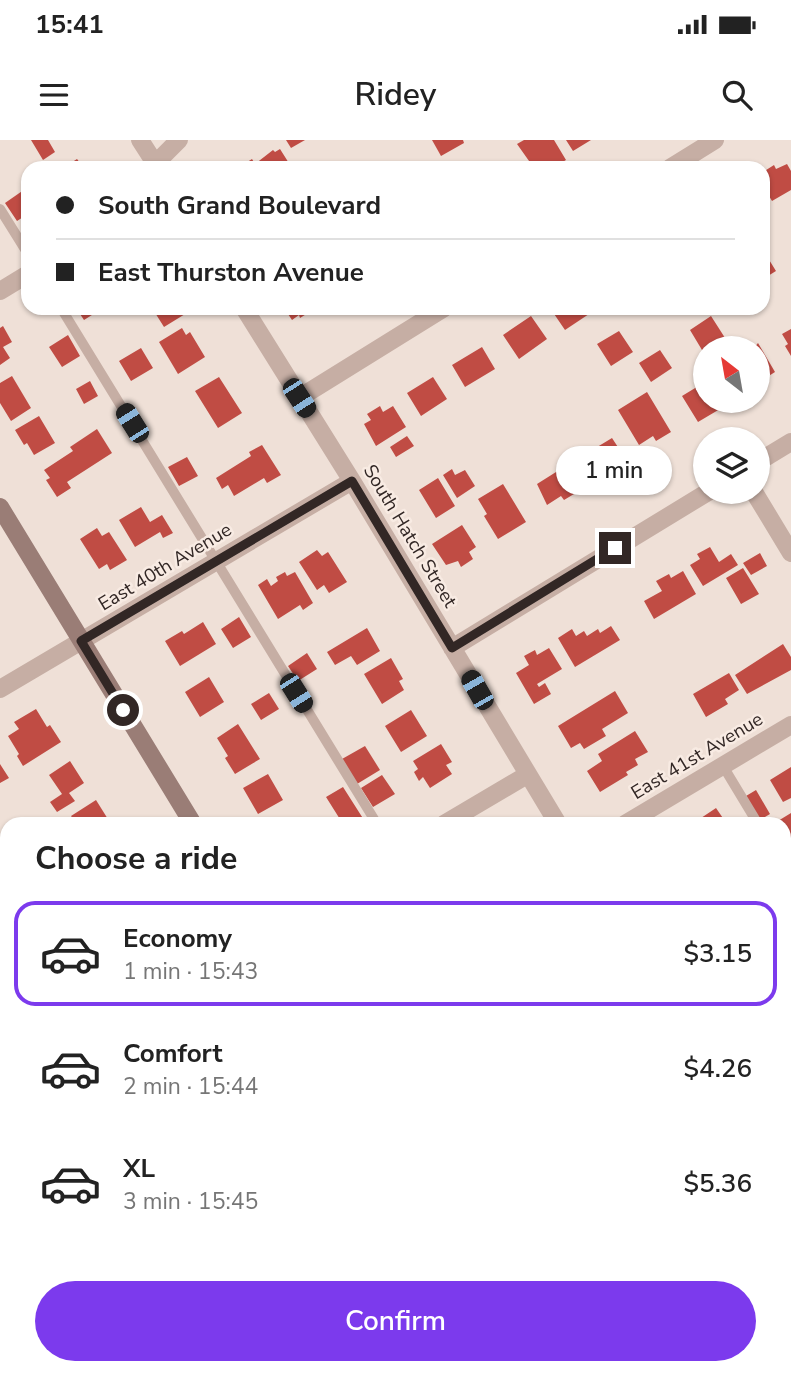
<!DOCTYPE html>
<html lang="en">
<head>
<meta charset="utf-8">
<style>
  body { margin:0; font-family:"Nunito Sans",sans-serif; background:#f6f6f6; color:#222; height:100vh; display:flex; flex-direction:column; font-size:26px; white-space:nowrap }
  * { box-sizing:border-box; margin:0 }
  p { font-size:23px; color:#767676 }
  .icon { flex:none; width:38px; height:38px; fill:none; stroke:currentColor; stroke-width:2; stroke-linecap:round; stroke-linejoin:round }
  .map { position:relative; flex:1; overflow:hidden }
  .side { position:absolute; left:0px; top:677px; width:791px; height:558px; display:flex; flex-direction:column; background:#fff; border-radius:21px 21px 0 0; box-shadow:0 2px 5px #0004 }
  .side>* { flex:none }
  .hud { position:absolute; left:21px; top:21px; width:749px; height:154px; border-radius:21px; box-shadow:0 2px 5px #0004; display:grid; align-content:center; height:154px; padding:0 35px; background:#fff }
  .needle { width:46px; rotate:329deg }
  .controls { position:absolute; left:693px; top:196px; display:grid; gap:14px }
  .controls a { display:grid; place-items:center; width:77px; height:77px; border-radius:50%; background:#fff; box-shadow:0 2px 5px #0004; font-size:35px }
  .end { position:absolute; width:32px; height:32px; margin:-16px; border:9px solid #322725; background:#fff; box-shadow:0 0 0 4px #fff }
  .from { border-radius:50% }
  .bubble { position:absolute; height:49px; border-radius:24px; background:#fff; box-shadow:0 2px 5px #0004; font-size:23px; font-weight:600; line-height:49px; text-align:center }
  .car { position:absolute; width:21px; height:42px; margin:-21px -10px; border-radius:9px; box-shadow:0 0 5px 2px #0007; background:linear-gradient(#222 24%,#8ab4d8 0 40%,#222 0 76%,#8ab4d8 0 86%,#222 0) }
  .hud b { display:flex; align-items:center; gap:24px; height:66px; font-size:26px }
  .hud b+b { border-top:2px solid #e0e0e0 }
  .hud i { width:18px; height:18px; background:#222 }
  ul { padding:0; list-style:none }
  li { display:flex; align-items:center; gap:21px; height:105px; margin:0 14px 10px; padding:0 21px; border:4px solid transparent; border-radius:21px }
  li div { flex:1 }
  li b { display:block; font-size:26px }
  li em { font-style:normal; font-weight:600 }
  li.on { border-color:#7c3aed }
  li>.icon { width:63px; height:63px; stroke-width:1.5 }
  h2 { padding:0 35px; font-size:32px; line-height:84px }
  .cta { display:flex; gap:14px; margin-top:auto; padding:14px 35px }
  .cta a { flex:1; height:80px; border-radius:42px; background:#7c3aed; color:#fff; font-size:28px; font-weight:600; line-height:80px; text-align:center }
  .status { display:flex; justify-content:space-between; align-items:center; height:49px; padding:0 35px; background:#fff; direction:ltr }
  .status svg { height:19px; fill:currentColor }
  header { display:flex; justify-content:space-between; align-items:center; height:91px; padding:0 35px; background:#fff; font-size:32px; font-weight:600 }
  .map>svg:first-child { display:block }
  .building { fill:#c04c44 }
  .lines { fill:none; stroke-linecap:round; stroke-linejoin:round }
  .service { stroke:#c6aea4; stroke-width:10 }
  .minor { stroke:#c6aea4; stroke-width:18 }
  .secondary { stroke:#9a7d76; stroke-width:18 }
  .route { stroke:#322725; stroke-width:9 }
  .labels { text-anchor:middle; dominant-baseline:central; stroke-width:5; stroke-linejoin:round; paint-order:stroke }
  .street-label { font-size:19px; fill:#322725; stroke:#f8ebe3 }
</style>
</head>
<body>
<div class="status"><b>15:41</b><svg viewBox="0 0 49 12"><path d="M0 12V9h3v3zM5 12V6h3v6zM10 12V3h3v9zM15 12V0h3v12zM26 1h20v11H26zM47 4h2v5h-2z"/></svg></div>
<header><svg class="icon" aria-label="menu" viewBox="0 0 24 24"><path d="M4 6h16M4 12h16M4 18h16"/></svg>Ridey<svg class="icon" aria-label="search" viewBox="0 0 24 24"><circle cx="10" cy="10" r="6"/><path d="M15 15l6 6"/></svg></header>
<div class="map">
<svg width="791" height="1234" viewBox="0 0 791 1234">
  <rect width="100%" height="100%" fill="#efe0d7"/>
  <path class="building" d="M31,0H48L55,12L43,20Z
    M286,0H305L291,8Z
    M432,0H463L464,3L441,16Z
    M524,0H554L566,20L554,27L551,22L541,28H534L517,4Z
    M566,0H591L573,11Z
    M280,9L292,28H247L244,24L252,19L255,24L273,10L275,12Z
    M77,19L84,28H63Z
    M787,24L791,31V50L772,61L763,46V32L774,25L776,29Z
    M28,47V74L17,81L5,63Z
    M763,110L776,131L763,139Z
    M76,168H103L84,180Z
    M152,168H188L190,171L164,187Z
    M284,168H316L300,178L299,175L292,180Z
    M550,168H594L595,170L565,190Z
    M531,176L547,199L519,219L503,195Z
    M711,176L727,201L716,208H705V215L690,190Z
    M3,186L12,202L3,207L10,218L0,225V188Z
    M182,188L186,195L190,192L205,217L178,234L159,202Z
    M791,189V216L785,206L788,204L782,194Z
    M619,191L633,212L611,226L597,204Z
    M68,195L80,216L62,227L49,207Z
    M758,203L775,232L759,242L758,208H754Z
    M482,207L495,229L465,247L452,225Z
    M141,208L153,228L131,241L119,221Z
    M660,210L672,228L651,242L639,223Z
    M12,236L31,268L11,281L0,263V243Z
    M219,237L242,273L218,288L195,251Z
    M433,237L447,259L421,276L407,253Z
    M90,241L98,256L84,264L76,249Z
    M705,242V261H722L725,266L698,282L682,256Z
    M647,252L671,292L656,301L653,296L639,305L618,270Z
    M380,266L383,272L393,266L406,287L376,306L364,284L371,280L367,274Z
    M39,276L55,303L34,315L27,303L24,305L15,290Z
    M97,289L112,313L67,342L71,348L57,357L46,340L50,338L44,330L73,311L70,307Z
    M407,296L414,306L396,317L390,307Z
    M612,298L629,324L614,334L612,331L602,337L595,325L587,330L579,318Z
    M262,305L281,335L267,343L264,338L234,356L228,345L222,349L216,338L251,316L249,312Z
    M187,317L198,336L179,346L168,327Z
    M564,327L579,351L564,360L561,356L547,365L537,344Z
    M452,329L455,335L465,330L475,346L457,358L443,335Z
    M438,338L455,366L436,378L419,350Z
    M503,344L526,382L498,399L484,376L487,374L478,359Z
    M141,367L150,382L162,375L173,393L163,398L160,392L135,407L119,380Z
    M462,385L476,407L469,412L473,419L461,427L458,421L446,425L432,404Z
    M97,388L102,396L109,392L127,420L110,430L107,424L99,429L80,399Z
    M710,407L719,422L731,414L738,425L703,446L690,425L700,419L697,414Z
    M317,410L322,416L328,412L347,442L329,453L324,445L317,450L299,422Z
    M760,413L767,426L751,435L743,423Z
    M743,428L759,454L741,464L726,438Z
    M683,431L696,454L654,479L644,461L662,451L656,441L669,434L671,438Z
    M285,432L287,436L295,432L313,463L303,470L300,465L278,479L258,445L267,439L271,446L278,441L276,437Z
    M239,477L251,497L233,508L221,489Z
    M203,482L216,504L180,526L165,501L182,491L184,494Z
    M611,486L620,500L575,527L558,498L572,489L576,496L584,491L587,496L598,489L600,493Z
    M367,488L380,511L357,525L351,516L335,525L327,512Z
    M783,504L791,517V530L747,554L735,535Z
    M549,508L562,529L537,544L539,547L545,543L551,554L534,564L516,533L529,525L524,516L535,510L537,515Z
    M307,513L317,529L298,541L288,526Z
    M391,518L403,539L399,541L404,550L382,564L364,534Z
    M729,533L739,550L725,559L728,564L706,577L693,554Z
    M209,537L224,562L200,577L185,552Z
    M615,551L628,573L602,589L606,596L584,609L580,603L571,608L558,586Z
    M269,553L279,569L261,580L251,564Z
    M36,569L47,587L50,585L61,602L23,626L17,616L19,614L8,596L19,589L14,582Z
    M411,570L427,596L401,612L385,586Z
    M238,584L260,619L235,634L225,618L228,616L217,598Z
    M635,591L648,612L635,619L638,625L626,632L628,635L600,652L587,631L602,621L598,614Z
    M441,604L452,622L446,625L452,634L430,648L423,637L419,641L414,632L418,629L413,621Z
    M365,606L380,630L357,644L342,619Z
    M70,621L84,643L69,653L75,661L57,672L50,662L62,654L49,635Z
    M0,624L9,638L0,643Z
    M791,627V658L783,662L770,640Z
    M268,634L283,660L258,674L243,648Z
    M382,635L395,654L373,667L361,648Z
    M343,647L364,680L357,684H343L326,657Z
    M756,650L770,674L760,680L746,656Z
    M96,660L111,684H77L71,676Z
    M716,668L727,684H701L698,680Z
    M791,673V702L786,706L784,684H773Z
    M786,754L791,763V782L784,787Z
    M0,788L7,800V831L0,835Z
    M7,855V875L0,863V859Z
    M784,905L791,916V941L784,946Z
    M0,1111L6,1121L3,1123L7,1130V1135L0,1139Z
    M7,1150V1190L0,1179V1154Z
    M784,1172L788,1178L791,1176V1210L784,1214Z
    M17,1228H89L92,1234H21Z
    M589,1228H635L632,1231L634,1234H593Z
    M709,1228H731L721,1234H712Z"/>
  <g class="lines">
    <path class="service" d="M0,69L28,114
      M61,168L377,684
      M723,626L758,684
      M784,726L791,737"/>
    <path class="minor" d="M140,0L158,28
      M151,28L179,0
      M670,28L715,0
      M0,151L28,134
      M244,168L352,341L558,684
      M299,258L444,168
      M758,322L791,302
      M754,352L791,413
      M452,508L708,352
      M0,549L352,341
      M444,684L527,635
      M625,684L791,585
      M0,949L7,945
      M0,985L7,996
      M784,989L791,985
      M784,1054L791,1065
      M150,1228L154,1234
      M195,1234L203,1228"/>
    <path class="secondary" d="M0,367L193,684
      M526,1228L530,1234"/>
  </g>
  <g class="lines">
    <path class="route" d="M123,570L81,501L352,341L452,508L615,408"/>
  </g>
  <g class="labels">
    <g class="street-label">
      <text transform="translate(410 396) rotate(59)">South Hatch Street</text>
      <text transform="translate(165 427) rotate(-31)">East 40th Avenue</text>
      <text transform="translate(697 616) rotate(-31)">East 41st Avenue</text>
    </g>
  </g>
</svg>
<div class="controls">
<a><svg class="needle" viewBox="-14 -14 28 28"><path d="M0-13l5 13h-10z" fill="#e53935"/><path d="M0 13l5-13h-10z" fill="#767676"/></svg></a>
<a><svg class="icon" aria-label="layers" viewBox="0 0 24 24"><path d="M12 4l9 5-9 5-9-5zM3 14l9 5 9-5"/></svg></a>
</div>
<i class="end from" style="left:123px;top:570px"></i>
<i class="end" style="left:615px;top:408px"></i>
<div class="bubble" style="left:556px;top:306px;width:116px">1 min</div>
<i class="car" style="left:299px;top:258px;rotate:147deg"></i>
<i class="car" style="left:132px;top:283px;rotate:328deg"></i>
<i class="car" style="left:477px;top:550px;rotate:330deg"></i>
<i class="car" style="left:296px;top:553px;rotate:148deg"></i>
<div class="hud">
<b><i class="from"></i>South Grand Boulevard</b>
<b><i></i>East Thurston Avenue</b>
</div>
<section class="side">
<h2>Choose a ride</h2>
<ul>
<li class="on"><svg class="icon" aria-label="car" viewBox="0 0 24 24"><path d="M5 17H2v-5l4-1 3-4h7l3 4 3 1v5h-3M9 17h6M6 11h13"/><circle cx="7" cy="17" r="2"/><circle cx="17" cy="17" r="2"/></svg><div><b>Economy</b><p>1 min · 15:43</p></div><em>$3.15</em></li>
<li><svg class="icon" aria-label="car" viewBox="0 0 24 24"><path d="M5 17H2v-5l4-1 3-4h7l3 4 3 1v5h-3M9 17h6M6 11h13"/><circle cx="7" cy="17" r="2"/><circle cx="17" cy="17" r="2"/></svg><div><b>Comfort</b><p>2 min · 15:44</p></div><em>$4.26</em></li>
<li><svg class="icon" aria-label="car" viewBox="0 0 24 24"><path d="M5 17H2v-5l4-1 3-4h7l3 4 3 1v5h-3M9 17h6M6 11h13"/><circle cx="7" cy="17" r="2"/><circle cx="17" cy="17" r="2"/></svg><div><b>XL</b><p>3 min · 15:45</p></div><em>$5.36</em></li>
</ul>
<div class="cta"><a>Confirm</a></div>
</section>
</div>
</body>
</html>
